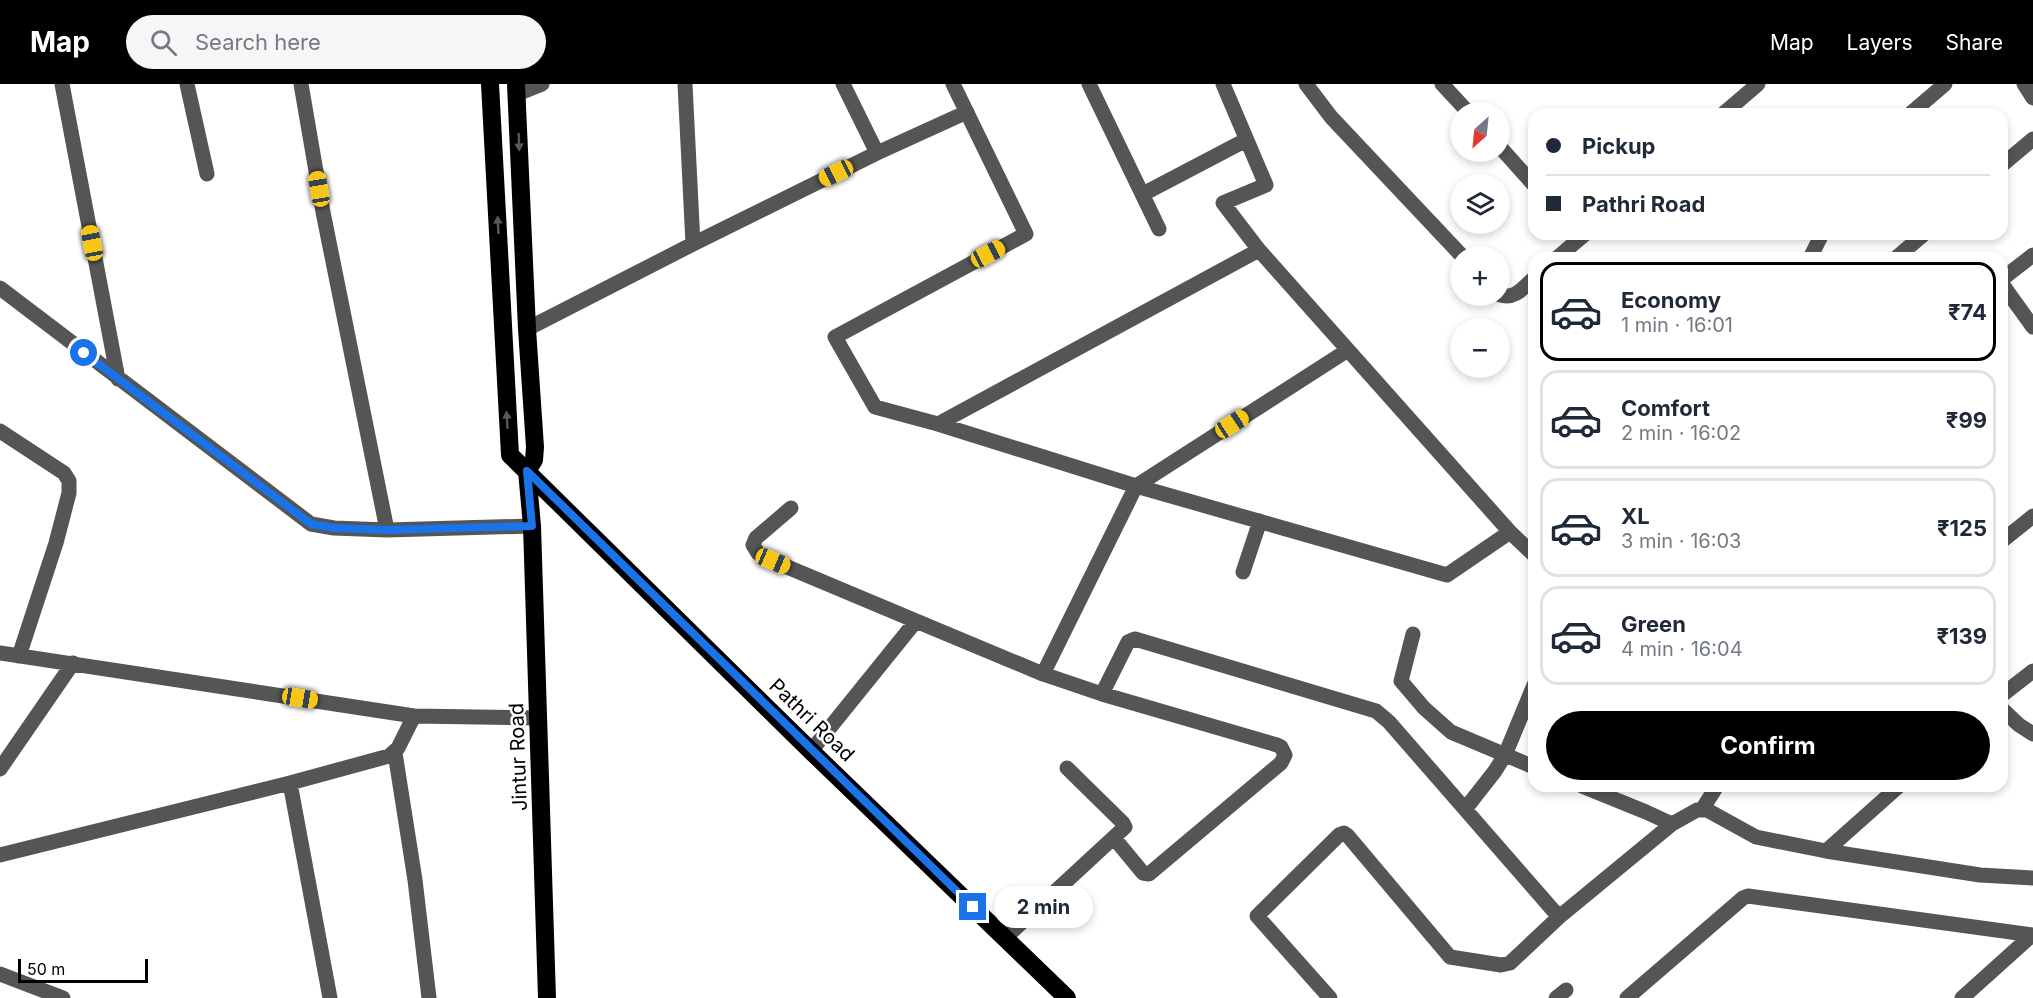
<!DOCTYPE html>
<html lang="en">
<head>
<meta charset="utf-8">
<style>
  body { margin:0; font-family:Inter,sans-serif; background:#f6f6f7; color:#1f2937; height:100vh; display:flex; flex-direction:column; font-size:22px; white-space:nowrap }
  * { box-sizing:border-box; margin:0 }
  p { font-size:20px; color:#747a83 }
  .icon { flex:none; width:33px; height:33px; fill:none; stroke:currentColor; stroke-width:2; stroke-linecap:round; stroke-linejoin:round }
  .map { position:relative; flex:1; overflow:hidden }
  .details { position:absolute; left:1528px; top:168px; width:480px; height:540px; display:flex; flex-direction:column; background:#fff; border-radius:18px; box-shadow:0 3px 9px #0003 }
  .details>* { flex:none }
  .top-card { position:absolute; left:1528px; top:24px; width:480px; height:132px; border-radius:18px; box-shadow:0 3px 9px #0003; display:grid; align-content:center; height:132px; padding:0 18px; background:#fff }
  .needle { width:39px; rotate:207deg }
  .buttons { position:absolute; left:1450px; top:18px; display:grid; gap:12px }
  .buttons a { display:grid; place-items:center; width:60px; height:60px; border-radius:50%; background:#fff; box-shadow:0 3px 9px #0003; font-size:30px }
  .scale { position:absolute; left:18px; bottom:15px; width:130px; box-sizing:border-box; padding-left:6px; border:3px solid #000; border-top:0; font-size:16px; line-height:21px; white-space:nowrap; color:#000; -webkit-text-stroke:4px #fff; paint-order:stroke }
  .end { position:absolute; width:27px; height:27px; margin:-14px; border:8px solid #1a73e8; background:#fff; box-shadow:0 0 0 3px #fff }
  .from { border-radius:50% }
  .bubble { position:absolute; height:42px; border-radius:21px; background:#fff; box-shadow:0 3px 9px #0003; font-size:20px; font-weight:700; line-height:42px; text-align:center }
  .car { position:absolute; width:18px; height:36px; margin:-18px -9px; border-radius:8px; box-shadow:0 0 4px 2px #0007; background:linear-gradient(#f5c518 24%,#345 0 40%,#f5c518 0 76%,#345 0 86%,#f5c518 0) }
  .top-card b { display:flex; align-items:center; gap:21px; height:57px; font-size:22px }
  .top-card b+b { border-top:2px solid #e0e1e3 }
  .top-card i { width:15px; height:15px; background:#1f2937 }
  ul { padding:10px 0 0; list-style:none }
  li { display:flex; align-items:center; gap:18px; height:99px; margin:0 12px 9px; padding:0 6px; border:3px solid #e0e1e3; border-radius:18px }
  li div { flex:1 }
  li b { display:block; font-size:22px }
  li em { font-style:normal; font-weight:700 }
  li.selected { border-color:#000 }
  li>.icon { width:54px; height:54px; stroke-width:1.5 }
  .button { display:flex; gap:12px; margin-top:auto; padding:12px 18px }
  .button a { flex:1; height:69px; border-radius:36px; background:#000; color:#fff; font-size:24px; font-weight:700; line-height:69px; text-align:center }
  header { display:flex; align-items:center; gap:36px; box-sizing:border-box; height:84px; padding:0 30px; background:#000; color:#fff }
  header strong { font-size:28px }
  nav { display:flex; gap:33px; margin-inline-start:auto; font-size:21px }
  .search { width:420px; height:54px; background:#f6f6f7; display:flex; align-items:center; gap:15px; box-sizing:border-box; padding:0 21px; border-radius:33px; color:#747a83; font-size:22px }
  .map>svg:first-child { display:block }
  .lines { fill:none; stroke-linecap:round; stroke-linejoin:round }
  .minor { stroke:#555; stroke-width:15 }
  .highway { stroke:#000; stroke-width:18 }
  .oneway { fill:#595959 }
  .route { stroke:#1a73e8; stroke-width:8 }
  .labels { text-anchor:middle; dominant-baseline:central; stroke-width:5; stroke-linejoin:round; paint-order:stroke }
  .street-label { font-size:20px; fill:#000; stroke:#fff }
</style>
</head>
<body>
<header>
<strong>Map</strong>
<div class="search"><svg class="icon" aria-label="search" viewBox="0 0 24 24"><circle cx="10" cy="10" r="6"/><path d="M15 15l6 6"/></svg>Search here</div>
<nav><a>Map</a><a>Layers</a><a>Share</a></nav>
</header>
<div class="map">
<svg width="2033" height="914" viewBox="0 0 2033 914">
  <rect width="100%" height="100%" fill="#fff"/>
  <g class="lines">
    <path class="minor" d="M62,0L118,295
      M187,0L207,90
      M301,0L323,128L387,446
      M843,0L877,69
      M953,0L1026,150L835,253L875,323L938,340L1259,166L1223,119L1266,101L1223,0
      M1089,0L1159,145
      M1306,0L1331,33L1462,172
      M1442,0L1468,28
      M2024,0L2033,14
      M517,10L542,0
      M1723,30L1758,0
      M1910,30L1945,0
      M1500,63L1534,101
      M2002,81L2033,55
      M1143,110L1246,56
      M693,160L877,69L967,28
      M1259,166L1510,448
      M1557,174L1585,150
      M1810,174L1822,150
      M1896,174L1924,150
      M2002,195L2033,171
      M2002,200L2033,243
      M0,204L311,440L334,444L387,446L532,442
      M1500,211C1515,216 1524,203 1534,194
      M527,245L693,160L685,0
      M0,347L64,389L69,397V409L56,459L19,572
      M1136,402L1447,491L1510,448L1534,471
      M1136,402L1348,266
      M791,424L756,454L753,461L758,469L773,477L916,537
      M2002,457L2033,432
      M1243,488L1260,437
      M1413,550L1401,597L1424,624L1451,648L1534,683
      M0,569L414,632L539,634
      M1043,590L1102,610L1277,661L1281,663L1285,671L1281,679L1149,790L1143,789L1114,754
      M1102,610L1128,558L1135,555L1376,627L1389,638L1559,833
      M2002,611L2033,587
      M2002,625L2019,641L2033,650
      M811,667L916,537L1043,590L1136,402L938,340
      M395,669L415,796L429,914
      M0,685L73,579
      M290,699L330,914
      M1582,702L1646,728L1672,740
      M1466,724L1495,687L1505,671L1534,601
      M1703,724L1717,702
      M1826,767L1899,702
      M0,771L290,699L389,672L398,664L414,632
      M1005,854L1125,743L1123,739L1067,684
      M0,890L63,914
      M1330,914L1257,832L1339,751L1344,749L1348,752L1450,873L1501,881L1510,879L1559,833L1672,740L1697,726H1707L1756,753L1826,767L1980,791L2033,794
      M1556,914L1566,906
      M1627,914L1743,814L1748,812L2033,851
      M1962,914L2032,851"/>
    <path class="highway" d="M490,0L510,371L811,667L1067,914
      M516,0L527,245L535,363L534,376L527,387L532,442L547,914"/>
  </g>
  <defs><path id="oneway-solid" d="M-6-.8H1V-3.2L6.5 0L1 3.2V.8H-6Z" transform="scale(1.5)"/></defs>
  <g class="oneway">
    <use href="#oneway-solid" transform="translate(519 58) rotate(88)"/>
    <use href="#oneway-solid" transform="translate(498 141) rotate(-93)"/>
    <use href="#oneway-solid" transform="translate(507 336) rotate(-93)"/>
  </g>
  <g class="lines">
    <path class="route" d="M84,269L311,440L334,444L387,446L532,442L527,387L973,823"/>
  </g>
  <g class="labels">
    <g class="street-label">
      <text transform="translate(812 636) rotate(44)">Pathri Road</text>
      <text transform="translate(518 673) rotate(-92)">Jintur Road</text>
    </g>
  </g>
</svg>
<div class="buttons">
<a><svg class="needle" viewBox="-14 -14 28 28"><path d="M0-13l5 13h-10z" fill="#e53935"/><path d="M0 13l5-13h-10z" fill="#747a83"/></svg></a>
<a><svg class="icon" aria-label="layers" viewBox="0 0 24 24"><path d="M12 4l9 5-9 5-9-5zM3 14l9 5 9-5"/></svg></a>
<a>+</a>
<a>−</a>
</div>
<div class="scale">50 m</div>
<i class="end from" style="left:84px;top:269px"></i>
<i class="end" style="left:973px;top:823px"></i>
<div class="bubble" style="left:994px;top:802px;width:99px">2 min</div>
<i class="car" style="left:836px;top:89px;rotate:244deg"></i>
<i class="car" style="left:319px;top:105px;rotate:350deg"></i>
<i class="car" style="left:92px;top:159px;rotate:349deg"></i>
<i class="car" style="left:988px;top:170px;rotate:62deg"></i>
<i class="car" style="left:1232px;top:340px;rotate:57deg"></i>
<i class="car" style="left:773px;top:477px;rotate:113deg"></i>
<i class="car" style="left:300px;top:614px;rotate:99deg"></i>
<div class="top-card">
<b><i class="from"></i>Pickup</b>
<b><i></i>Pathri Road</b>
</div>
<section class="details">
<ul>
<li class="selected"><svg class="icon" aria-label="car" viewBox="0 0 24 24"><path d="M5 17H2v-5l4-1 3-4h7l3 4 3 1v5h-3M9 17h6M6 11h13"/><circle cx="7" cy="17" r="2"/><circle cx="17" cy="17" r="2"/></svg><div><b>Economy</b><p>1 min · 16:01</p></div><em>₹74</em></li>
<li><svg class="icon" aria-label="car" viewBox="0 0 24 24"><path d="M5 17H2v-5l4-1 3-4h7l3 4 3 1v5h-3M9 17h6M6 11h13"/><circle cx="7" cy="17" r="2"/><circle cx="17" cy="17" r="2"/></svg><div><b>Comfort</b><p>2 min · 16:02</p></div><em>₹99</em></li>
<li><svg class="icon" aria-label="car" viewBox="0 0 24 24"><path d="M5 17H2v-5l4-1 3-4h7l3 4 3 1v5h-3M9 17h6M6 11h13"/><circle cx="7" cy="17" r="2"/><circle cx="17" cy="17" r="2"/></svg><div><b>XL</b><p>3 min · 16:03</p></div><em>₹125</em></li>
<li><svg class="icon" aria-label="car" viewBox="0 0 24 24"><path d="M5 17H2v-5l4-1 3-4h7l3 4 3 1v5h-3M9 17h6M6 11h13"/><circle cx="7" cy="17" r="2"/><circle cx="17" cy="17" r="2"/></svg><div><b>Green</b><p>4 min · 16:04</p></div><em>₹139</em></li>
</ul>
<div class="button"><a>Confirm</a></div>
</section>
</div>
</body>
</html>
